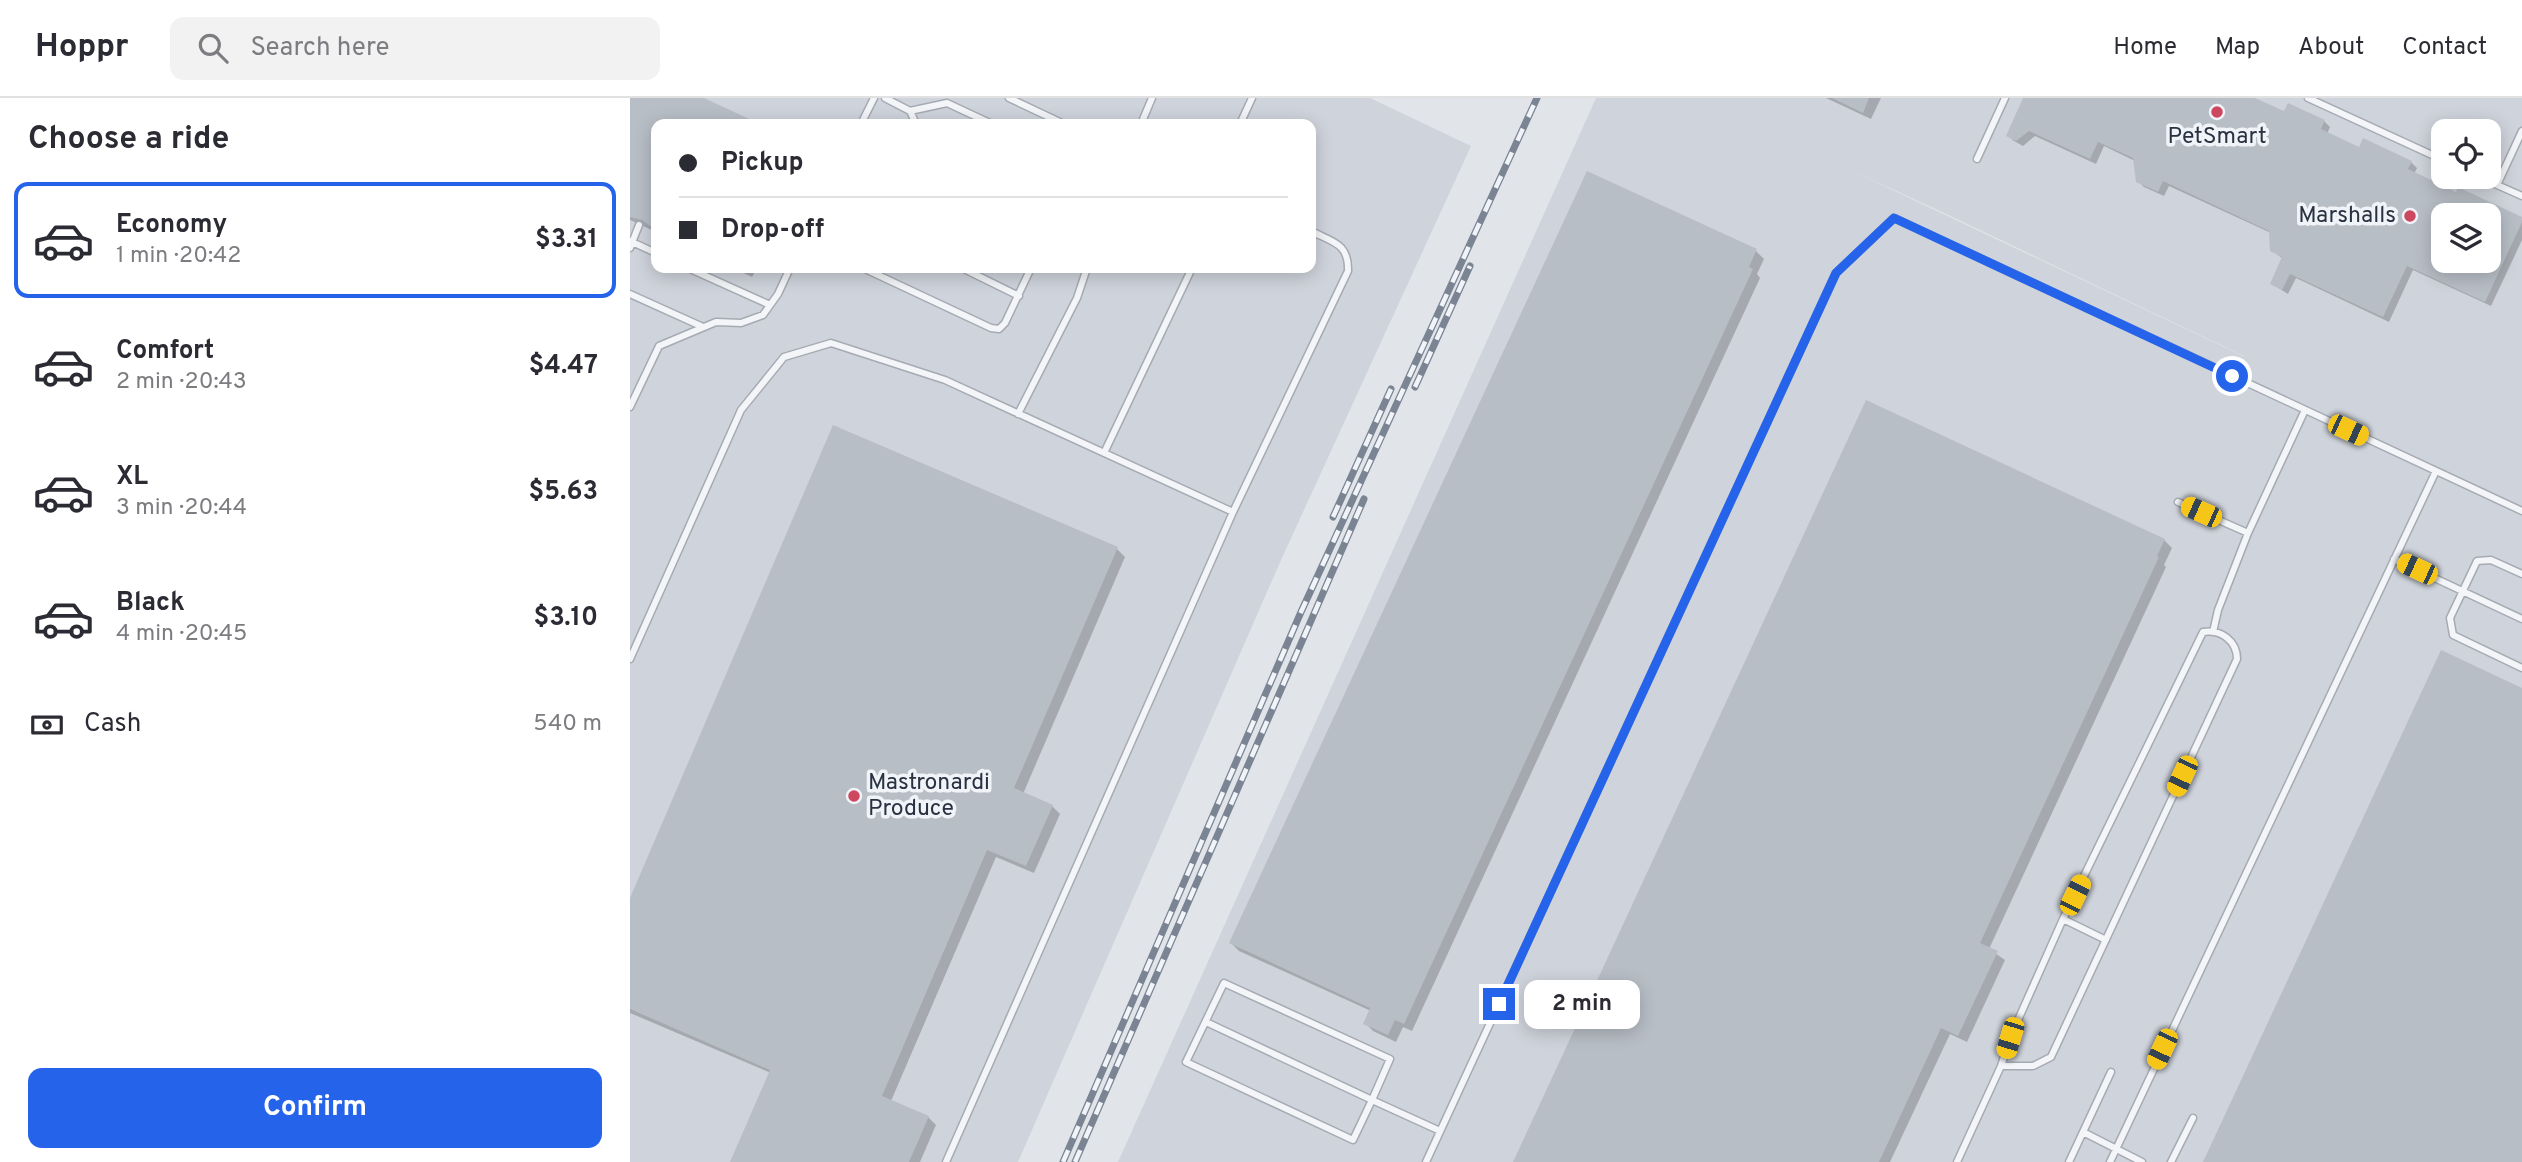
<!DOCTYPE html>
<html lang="en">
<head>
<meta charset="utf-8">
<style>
  body { margin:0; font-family:Overpass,sans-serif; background:#f2f2f3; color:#2b2b33; height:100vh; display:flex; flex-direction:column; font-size:26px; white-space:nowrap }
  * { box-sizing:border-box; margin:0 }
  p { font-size:23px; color:#7c7c81 }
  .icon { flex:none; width:38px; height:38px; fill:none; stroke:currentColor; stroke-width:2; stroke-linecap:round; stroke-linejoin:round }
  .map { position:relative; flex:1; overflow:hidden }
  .sheet { display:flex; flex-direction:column; background:#fff; width:630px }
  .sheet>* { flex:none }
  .top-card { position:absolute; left:21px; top:21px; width:665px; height:154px; border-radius:14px; box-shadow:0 4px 18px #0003; display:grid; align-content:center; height:154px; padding:0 28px; background:#fff }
  .buttons { position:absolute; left:1801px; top:21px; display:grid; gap:14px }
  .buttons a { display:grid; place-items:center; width:70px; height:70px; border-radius:14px; background:#fff; box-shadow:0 4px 18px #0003; font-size:35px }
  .end { position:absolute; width:32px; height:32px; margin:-16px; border:9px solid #2563eb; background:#fff; box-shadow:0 0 0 4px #fff }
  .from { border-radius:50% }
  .bubble { position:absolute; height:49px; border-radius:14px; background:#fff; box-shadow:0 4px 18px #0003; font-size:23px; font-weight:700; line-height:49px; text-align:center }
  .car { position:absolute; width:21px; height:42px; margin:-21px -10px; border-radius:9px; box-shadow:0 0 5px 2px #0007; background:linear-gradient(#f5c518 24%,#345 0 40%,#f5c518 0 76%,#345 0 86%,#f5c518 0) }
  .top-card b { display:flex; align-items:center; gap:24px; height:66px; font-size:26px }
  .top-card b+b { border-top:2px solid #e1e1e2 }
  .top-card i { width:18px; height:18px; background:#2b2b33 }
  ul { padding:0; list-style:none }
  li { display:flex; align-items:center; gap:21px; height:116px; margin:0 14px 10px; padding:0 14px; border:4px solid transparent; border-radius:14px }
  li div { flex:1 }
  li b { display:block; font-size:26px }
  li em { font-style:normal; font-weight:700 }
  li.current { border-color:#2563eb }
  li>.icon { width:63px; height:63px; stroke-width:1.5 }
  h2 { padding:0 28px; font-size:32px; line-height:84px }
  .pay { display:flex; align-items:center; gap:18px; height:77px; padding:0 28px; font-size:26px }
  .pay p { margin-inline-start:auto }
  .primary-button { display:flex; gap:14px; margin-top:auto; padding:14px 28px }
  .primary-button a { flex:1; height:80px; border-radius:14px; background:#2563eb; color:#fff; font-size:28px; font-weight:700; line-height:80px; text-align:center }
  header { display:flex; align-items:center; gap:42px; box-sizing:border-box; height:98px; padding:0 35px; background:#fff; border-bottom:2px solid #e1e1e2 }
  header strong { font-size:33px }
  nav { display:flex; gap:38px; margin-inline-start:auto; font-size:24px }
  .search { width:490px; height:63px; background:#f2f2f3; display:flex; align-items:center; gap:18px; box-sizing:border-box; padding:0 24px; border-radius:14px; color:#7c7c81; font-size:26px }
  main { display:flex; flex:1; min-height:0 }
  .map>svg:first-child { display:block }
  .built { fill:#cfd3db; fill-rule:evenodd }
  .shadow { fill:#0003; fill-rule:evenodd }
  .building { fill:#b8bec6; fill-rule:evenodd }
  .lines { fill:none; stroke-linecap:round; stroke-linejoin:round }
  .lane-casing { stroke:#a6abb3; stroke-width:9 }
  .lane { stroke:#f3f5f8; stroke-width:6 }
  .rail-casing { stroke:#7a8493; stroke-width:7 }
  .rail { stroke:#f0f3f7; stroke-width:4.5; stroke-dasharray:13; stroke-linecap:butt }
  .route { stroke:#2563eb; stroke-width:9 }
  .poi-dot { fill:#cd475e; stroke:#f0f3f7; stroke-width:2.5 }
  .labels { text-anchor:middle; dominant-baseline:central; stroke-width:7; stroke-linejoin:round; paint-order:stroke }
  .poi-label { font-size:23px; fill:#293241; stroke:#f0f3f7 }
</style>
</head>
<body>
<header>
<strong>Hoppr</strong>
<div class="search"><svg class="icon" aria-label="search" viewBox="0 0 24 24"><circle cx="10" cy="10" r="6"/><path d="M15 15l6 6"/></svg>Search here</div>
<nav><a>Home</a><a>Map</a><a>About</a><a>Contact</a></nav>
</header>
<main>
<section class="sheet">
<h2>Choose a ride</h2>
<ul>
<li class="current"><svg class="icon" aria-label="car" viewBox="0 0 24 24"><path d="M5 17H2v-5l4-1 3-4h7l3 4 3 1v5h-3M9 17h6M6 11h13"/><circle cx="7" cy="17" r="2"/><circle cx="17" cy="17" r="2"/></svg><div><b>Economy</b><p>1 min · 20:42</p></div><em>$3.31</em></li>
<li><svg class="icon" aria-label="car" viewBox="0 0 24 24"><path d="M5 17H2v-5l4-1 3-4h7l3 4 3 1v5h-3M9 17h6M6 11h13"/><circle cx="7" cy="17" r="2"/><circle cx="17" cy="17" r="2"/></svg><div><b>Comfort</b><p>2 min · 20:43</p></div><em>$4.47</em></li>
<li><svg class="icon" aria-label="car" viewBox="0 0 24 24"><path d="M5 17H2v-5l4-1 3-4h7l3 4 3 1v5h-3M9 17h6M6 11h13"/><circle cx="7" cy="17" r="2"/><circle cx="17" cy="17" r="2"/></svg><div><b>XL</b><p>3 min · 20:44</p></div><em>$5.63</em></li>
<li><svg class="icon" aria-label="car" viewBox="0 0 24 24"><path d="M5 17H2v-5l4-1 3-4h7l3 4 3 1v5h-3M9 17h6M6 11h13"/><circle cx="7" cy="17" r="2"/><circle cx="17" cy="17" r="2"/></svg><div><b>Black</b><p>4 min · 20:45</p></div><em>$3.10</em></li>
</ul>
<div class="pay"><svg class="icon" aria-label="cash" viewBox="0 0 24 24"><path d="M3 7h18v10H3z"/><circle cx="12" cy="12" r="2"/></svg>Cash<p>540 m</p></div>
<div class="primary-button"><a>Confirm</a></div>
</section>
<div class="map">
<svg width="1892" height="1064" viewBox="0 0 1892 1064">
  <rect width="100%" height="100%" fill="#e1e4e9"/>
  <path class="built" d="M0,0H740L841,48L651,462L388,1064H0ZM26,26H681V170H26Z
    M966,0H1892V1064H488ZM1813,33H1858V79H1813ZM1214,69L1312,114L1614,258H1613ZM1813,117H1858V163H1813Z"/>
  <path class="shadow" d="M0,0H70L126,26H26V134L0,122Z
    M1196,0H1251L1241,21Z
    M1395,0H1621L1654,16L1694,23L1700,29L1697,36L1730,51L1781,64L1787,70L1784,76L1827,96L1892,121V142L1861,208L1783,172L1759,224L1666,180L1658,196L1642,186L1653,161L1642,152L1641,135L1539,88L1534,98L1514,89L1508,83L1505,63L1474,48L1466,66L1405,38L1393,48L1384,43L1378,38ZM1813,117H1858V163H1813Z
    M1126,153L1134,161L1127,176L1130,180L782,933L773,929L766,944L743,933L735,925L741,913L609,853L601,845Z
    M103,170H127L122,179Z
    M1534,442L1542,450L1534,467L1536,469L1359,851L1375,862L1337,944L1320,936L1260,1064H885Z
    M487,451L495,459L393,696L422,708L430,716L404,775L366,759L261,1003L298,1019L306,1027L290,1064H102L141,975L0,915V804Z"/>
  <path class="building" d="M0,0H74L130,26H26V132L12,122L0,119Z
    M1202,0H1239L1233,15Z
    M1393,0H1625L1654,13L1658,5L1695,22L1691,31L1729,49L1733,40L1782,63L1778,71L1826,94L1828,89L1892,119V124L1855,204L1777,168L1753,219L1660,176L1652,192L1640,186L1652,159L1640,153L1639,133L1533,83L1528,94L1506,84L1503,60L1468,44L1460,61L1399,33L1386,43L1376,38ZM1813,117H1858V163H1813Z
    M957,73L1127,151L1119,169L1123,171L774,926L765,922L758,937L733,926L740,910L599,845Z
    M1236,302L1535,441L1527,458L1529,459L1350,845L1368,853L1328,938L1311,930L1249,1064H883Z
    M203,327L488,449L384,690L423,707L396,768L357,752L252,998L299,1018L279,1064H100L140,972L0,911V800Z
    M1811,552L1892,590V1064H1573Z"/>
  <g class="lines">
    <g class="lane-casing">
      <path id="lane" d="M255,0L280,13L317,5L362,26
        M379,0L434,26
        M1678,0L1813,62
        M280,13L286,26
        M231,26L244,0
        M511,26L522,0
        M610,26L622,0
        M1347,61L1375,0
        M1849,79L1892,98
        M1867,87L1892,33
        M0,143L26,155
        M0,150L9,127
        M58,170L140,207
        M233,170L361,230L369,231L375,225L401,170
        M332,170L389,198
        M0,196L73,229
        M0,309L29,248L86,224L111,225L133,217L148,196L160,170
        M388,316L447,200L457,170
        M474,355L562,170
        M1548,404L1618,435
        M603,414L718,173C719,145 702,144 681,133
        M1764,461L1892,521
        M1892,476L1861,462L1847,463L1820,520L1823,537L1892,570
        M1583,534L1588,512L1618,435L1675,312
        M0,561L111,312L154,259L201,245L315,282L603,414L316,1064
        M1433,821L1476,842
        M576,924L742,1002L760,961L594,885L556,964L723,1042L742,1002L810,1033
        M1453,1034L1512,1064
        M796,1064L1206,175L1264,120L1892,413
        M1327,1064L1371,968L1380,940L1433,821L1573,534C1591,531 1607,543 1607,561L1421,959L1403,968H1371
        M1439,1064L1481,974
        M1480,1064L1806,373
        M1541,1064L1563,1020"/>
    </g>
    <use href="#lane" class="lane"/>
    <g class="rail-casing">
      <path id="rail" d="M785,289L840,168
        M703,419L761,291
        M433,1064L671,514L907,0
        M445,1064L734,401"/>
    </g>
    <use href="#rail" class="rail"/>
  </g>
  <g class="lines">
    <path class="route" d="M869,906L1206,175L1264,120L1602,278"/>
  </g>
  <g class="poi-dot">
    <circle cx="1587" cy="14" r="7"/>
    <circle cx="1780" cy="118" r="7"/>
    <circle cx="224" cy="698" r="7"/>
  </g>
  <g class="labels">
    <g class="poi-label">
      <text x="1587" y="39">PetSmart</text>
      <text x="1766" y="118" text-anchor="end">Marshalls</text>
      <text x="238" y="685" text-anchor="start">Mastronardi<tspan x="238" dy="26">Produce</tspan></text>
    </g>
  </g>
</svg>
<div class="buttons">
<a><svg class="icon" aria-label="locate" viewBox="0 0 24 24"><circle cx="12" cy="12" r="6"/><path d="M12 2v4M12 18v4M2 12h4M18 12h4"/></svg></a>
<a><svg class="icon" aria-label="layers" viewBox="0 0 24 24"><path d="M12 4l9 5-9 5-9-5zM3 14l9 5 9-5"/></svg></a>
</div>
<i class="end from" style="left:1602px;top:278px"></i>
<i class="end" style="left:869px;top:906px"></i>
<div class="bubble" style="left:894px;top:882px;width:116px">2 min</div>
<i class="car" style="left:1718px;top:332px;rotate:115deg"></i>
<i class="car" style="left:1571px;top:414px;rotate:294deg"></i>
<i class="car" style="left:1787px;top:471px;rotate:295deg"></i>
<i class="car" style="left:1552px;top:678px;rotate:205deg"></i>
<i class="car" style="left:1445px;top:797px;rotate:26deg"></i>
<i class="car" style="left:1380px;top:940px;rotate:197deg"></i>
<i class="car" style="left:1532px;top:951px;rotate:205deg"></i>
<div class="top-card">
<b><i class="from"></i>Pickup</b>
<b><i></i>Drop-off</b>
</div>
</div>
</main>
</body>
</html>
